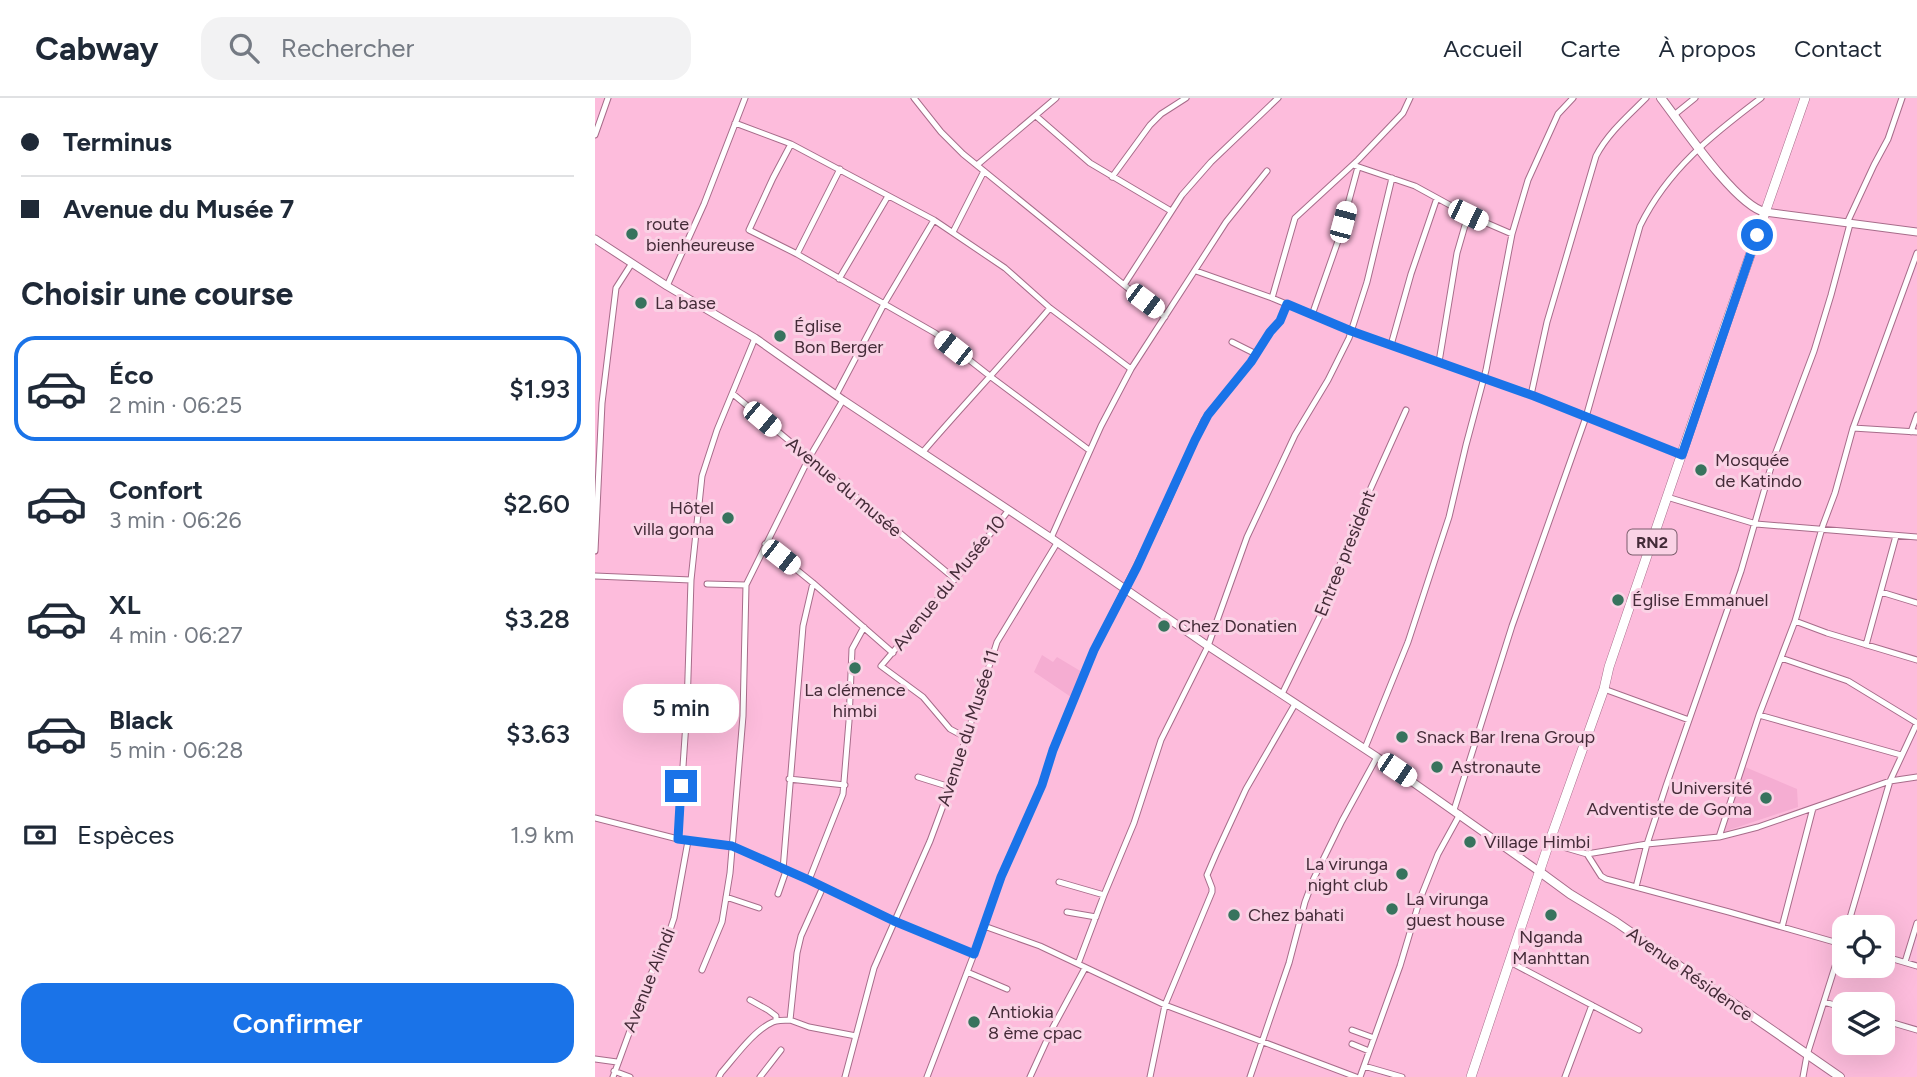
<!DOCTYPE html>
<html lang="fr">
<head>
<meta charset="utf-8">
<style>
  body { margin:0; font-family:Figtree,sans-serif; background:#f2f2f3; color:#1f2937; height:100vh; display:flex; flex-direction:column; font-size:26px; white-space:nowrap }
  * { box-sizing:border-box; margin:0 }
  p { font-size:23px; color:#747a83 }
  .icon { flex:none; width:38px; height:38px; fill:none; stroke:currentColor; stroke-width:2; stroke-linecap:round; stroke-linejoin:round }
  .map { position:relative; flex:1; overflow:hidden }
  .sheet { display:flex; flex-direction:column; background:#fff; width:595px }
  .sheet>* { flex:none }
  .guide { display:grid; align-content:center; height:154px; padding:0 21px; background:#fff }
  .tools { position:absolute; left:1237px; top:817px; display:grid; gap:14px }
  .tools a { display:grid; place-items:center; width:63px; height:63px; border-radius:14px; background:#fff; box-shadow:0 7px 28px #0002; font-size:35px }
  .end { position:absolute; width:32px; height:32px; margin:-16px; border:9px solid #1a73e8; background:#fff; box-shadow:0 0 0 4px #fff }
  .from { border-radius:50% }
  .bubble { position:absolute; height:49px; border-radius:21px; background:#fff; box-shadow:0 7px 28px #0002; font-size:23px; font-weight:600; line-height:49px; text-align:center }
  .car { position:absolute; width:21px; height:42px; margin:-21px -10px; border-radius:9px; box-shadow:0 0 5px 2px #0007; background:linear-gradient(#fff 24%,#345 0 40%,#fff 0 76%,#345 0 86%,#fff 0) }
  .guide b { display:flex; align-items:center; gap:24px; height:66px; font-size:26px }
  .guide b+b { border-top:2px solid #e0e1e3 }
  .guide i { width:18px; height:18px; background:#1f2937 }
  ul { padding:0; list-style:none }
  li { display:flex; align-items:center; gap:21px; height:105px; margin:0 14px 10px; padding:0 7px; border:4px solid transparent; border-radius:21px }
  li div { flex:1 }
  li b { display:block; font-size:26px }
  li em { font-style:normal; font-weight:600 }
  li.selected { border-color:#1a73e8 }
  li>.icon { width:63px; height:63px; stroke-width:1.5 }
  h2 { padding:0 21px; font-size:32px; line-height:84px }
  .pay { display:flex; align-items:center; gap:18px; height:77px; padding:0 21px; font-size:26px }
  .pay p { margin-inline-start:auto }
  .button { display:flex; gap:14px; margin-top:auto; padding:14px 21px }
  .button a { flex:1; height:80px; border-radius:21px; background:#1a73e8; color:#fff; font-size:28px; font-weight:600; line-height:80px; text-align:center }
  header { display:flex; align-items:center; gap:42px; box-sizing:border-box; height:98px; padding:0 35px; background:#fff; border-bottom:2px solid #e0e1e3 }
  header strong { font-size:33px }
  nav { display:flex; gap:38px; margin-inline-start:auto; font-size:24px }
  .search { width:490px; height:63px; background:#f2f2f3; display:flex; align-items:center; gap:18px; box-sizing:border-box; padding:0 24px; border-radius:21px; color:#747a83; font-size:26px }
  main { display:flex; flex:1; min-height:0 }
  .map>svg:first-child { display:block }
  .built { fill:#f5add2 }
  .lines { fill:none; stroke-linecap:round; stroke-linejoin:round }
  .minor-casing { stroke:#a76c8a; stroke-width:7 }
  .tertiary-casing { stroke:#a76c8a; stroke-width:9 }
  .secondary-casing { stroke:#a76c8a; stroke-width:10 }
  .trunk-casing { stroke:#a76c8a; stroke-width:10 }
  .minor { stroke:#fff; stroke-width:5 }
  .tertiary { stroke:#fff; stroke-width:7 }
  .secondary { stroke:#fff; stroke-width:8 }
  .trunk { stroke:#fff; stroke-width:9 }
  .route { stroke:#1a73e8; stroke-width:9 }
  .poi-dot { fill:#37735d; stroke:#fad2e5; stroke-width:2.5 }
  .labels { text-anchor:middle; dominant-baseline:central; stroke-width:6; stroke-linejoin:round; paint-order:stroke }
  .shield { fill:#fad2e5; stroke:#7b5d6c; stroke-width:2 }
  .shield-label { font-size:16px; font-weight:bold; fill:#442b38 }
  .poi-label { font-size:18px; fill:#442b38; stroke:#fad2e5; text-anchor:start }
  .street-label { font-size:18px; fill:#442b38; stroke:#fad2e5 }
</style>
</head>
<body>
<header>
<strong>Cabway</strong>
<div class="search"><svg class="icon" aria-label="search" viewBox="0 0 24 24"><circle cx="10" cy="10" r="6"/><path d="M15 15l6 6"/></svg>Rechercher</div>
<nav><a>Accueil</a><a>Carte</a><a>À propos</a><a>Contact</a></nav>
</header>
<main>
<section class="sheet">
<div class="guide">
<b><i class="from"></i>Terminus</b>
<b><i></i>Avenue du Musée 7</b>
</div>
<h2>Choisir une course</h2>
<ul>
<li class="selected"><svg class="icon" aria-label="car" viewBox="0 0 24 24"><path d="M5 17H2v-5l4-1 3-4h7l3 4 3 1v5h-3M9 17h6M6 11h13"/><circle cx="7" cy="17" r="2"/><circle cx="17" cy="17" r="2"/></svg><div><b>Éco</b><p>2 min · 06:25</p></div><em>$1.93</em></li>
<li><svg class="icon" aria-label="car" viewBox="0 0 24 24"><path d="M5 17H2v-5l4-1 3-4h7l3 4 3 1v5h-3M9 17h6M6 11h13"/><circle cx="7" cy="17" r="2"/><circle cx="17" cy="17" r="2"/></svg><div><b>Confort</b><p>3 min · 06:26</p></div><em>$2.60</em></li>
<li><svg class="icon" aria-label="car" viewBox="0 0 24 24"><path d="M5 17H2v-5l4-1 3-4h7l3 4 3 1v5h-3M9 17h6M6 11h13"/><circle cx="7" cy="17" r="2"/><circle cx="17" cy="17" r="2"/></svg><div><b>XL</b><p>4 min · 06:27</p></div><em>$3.28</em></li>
<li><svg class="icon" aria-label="car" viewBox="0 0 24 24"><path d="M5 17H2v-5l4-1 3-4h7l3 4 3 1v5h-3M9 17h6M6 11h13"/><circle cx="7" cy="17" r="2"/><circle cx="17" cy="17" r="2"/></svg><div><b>Black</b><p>5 min · 06:28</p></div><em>$3.63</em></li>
</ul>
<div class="pay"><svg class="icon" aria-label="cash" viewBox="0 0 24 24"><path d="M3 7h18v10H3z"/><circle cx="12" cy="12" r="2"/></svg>Espèces<p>1.9 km</p></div>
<div class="button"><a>Confirmer</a></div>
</section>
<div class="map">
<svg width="1322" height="979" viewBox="0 0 1322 979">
  <rect width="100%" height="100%" fill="#fdbcdc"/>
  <path class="built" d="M447,557L458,564L462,559L487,574L476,599L439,574Z
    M1150,669L1202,691L1203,709L1128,734Z"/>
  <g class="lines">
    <g class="minor-casing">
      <path id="minor" d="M319,0L346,34L368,56L529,187L570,219
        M1079,17L1100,0
        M441,18L495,65L576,113
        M140,25L196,46L339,122L410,170L455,210L536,271
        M0,37L13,0
        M196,46L178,80L154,132L202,156L340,235L396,279L494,352
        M382,67L461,0
        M758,67L820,88L873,117L917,136
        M517,79L555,27L566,16L591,0
        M1252,125L1279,67L1293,41L1307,0
        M358,134L389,73
        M202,156L245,71
        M601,173L677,200L756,233L939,298L1087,357
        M244,181L293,98
        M529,187L587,97L616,64L683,0
        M72,188L109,106L150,0
        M677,200L700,120L763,62L808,15L815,0
        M717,217L743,143L763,69
        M637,244L661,256
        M796,247L816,176L842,100
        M844,264L862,155L873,117
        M138,296L360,481
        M241,297L289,206L339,122
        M936,297L952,224L1001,58C1013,35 1033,18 1051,0
        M1258,330L1322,334
        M1316,334L1322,317
        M327,355C369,306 413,260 455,210
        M1072,399L1161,426L1322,439
        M456,440L506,328L536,271L631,124L672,73
        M170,446L218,485L298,555
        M0,453L7,305L21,190L37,165
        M0,478L96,482
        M112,486L151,487
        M1286,494L1322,505
        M1200,523L1232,535L1322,562
        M1271,547L1301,438
        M1186,560L1253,583L1322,625
        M1009,591L1094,622
        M687,596L730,508L761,423L811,312
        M1164,617L1306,657
        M370,639L355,631L328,599L286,568L360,481L413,413
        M770,650L813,544L854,419L871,347L891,272L917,136L933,82L963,16L978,0
        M323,679L355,689
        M194,681L250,687
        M859,712L917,528L991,319L1045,128C1073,71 1117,37 1166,0
        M0,720L83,741L137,748L214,782L299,823L379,856
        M1124,739L1164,617L1200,523L1228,427L1240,395L1258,330L1322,155
        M83,741L92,610L96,482L107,378L122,332L160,240
        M954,745L992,756L1052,746L1124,739L1163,729L1295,683L1322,679
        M992,756L1006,778L1011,781L1134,814L1250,847
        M188,772L208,528L218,485
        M214,782L248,696L254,623L257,551L269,529
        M464,784L509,797
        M1041,789L1052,746L1071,688L1146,473L1178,362L1219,253L1236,197L1255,126
        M183,796L191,773
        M131,799L164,810
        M472,814L501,819
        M389,828L445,848L570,907L761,979
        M1187,829L1218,710
        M1252,830L1295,683L1322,625
        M1288,858L1322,868
        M915,864L1044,932
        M1310,864L1322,825
        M483,866L509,797L539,725L566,642L613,548L652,439L700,337L733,282L754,240L772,184L797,80
        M107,872L127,824L135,775L148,618L151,487L214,360L248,302
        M372,874L412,891
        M155,902L173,912L181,918V922
        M1229,904L1250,910
        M195,922L214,929L261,938
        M1288,922L1322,932
        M757,932L779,940
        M757,946L774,953
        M0,961L22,964
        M769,968L807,979
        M19,973L35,979
        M18,979L55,878L70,847L79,820L93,743
        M124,979L126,975C140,959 159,932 178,924C183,922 189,922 195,922L202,855L206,838L228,789
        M165,979L186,952
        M250,979L279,870L335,743L355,689L402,544L462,445
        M332,979L379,856L406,779L447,687L458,652L499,552L564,423L609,322L656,264L675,234L685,223L692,206
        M435,979L457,931L490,870
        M555,979L570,907L617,794V790L612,777L621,756L651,691L700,606
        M655,979L694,865L710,804L719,780L747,723L782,659
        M765,979L805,868L825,801L843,756L865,716
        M970,979L997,907
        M1208,979L1212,957L1250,837"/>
    </g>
    <g class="tertiary-casing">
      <path id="tertiary" d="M1170,114L1322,134
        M0,141L72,188L160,240L248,302L456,440L613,548L782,659L945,774"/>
    </g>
    <g class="secondary-casing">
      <path id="secondary" d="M1066,0C1086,26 1141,108 1170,114
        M945,774L975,796L1021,824L1245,979"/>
    </g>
    <g class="trunk-casing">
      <path id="trunk" d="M876,979L954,745L1009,591L1014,569L1130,229L1210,0"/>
    </g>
    <use href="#minor" class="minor"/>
    <use href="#tertiary" class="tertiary"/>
    <use href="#secondary" class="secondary"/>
    <use href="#trunk" class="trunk"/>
  </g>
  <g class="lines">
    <path class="route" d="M86,688L83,741L137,748L214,782L299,823L379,856L406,779L447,687L458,652L499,552L542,469L600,342L613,317L656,264L675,234L685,223L692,206L756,233L939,298L1087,357L1162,137"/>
  </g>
  <g class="poi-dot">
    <circle cx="37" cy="136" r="7"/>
    <circle cx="46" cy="205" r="7"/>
    <circle cx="185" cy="238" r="7"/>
    <circle cx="1106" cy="372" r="7"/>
    <circle cx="133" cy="420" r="7"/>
    <circle cx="1023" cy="502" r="7"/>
    <circle cx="569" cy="528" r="7"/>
    <circle cx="260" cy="570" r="7"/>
    <circle cx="807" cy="639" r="7"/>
    <circle cx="842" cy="669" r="7"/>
    <circle cx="1171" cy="700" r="7"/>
    <circle cx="875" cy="744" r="7"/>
    <circle cx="807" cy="776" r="7"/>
    <circle cx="797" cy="811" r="7"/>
    <circle cx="639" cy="817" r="7"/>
    <circle cx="956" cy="817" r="7"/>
    <circle cx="379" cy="924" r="7"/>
  </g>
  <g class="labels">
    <rect class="shield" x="1032.5" y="431.5" width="49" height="25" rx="5"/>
    <g class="shield-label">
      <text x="1057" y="444">RN2</text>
    </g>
    <g class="poi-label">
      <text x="51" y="126">route<tspan x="51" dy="21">bienheureuse</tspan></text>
      <text x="60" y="205">La base</text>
      <text x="199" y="228">Église<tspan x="199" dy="21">Bon Berger</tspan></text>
      <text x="1120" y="362">Mosquée<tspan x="1120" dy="21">de Katindo</tspan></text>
      <text x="119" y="410" text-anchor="end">Hôtel<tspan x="119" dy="21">villa goma</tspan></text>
      <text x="1037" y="502">Église Emmanuel</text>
      <text x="583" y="528">Chez Donatien</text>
      <text x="260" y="592" text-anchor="middle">La clémence<tspan x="260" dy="21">himbi</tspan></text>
      <text x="821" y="639">Snack Bar Irena Group</text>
      <text x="856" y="669">Astronaute</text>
      <text x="1157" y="690" text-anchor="end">Université<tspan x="1157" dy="21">Adventiste de Goma</tspan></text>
      <text x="889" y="744">Village Himbi</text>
      <text x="793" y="766" text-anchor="end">La virunga<tspan x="793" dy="21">night club</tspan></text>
      <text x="811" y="801">La virunga<tspan x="811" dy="21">guest house</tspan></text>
      <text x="653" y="817">Chez bahati</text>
      <text x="956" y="839" text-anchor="middle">Nganda<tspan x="956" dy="21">Manhttan</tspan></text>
      <text x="393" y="914">Antiokia<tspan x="393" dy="21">8 ème cpac</tspan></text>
    </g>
    <g class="street-label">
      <text transform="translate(249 389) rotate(40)">Avenue du musée</text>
      <text transform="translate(750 455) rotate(-68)">Entree president</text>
      <text transform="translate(354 485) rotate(-51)">Avenue du Musée 10</text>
      <text transform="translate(373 630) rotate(-72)">Avenue du Musée 11</text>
      <text transform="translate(1095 876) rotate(35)">Avenue Résidence</text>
      <text transform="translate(54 882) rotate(-68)">Avenue Alindi</text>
    </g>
  </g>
</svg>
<div class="tools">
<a><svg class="icon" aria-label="locate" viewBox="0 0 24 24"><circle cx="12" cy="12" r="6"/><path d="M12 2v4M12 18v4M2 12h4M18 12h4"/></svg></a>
<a><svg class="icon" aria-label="layers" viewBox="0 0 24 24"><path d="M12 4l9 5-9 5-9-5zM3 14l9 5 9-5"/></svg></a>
</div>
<i class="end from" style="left:1162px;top:137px"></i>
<i class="end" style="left:86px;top:688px"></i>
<div class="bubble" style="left:28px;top:586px;width:116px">5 min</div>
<i class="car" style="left:873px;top:117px;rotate:116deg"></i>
<i class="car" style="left:748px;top:124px;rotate:15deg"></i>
<i class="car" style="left:550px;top:203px;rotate:127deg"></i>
<i class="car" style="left:358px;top:250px;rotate:308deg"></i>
<i class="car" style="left:167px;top:321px;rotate:130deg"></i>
<i class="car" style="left:186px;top:459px;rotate:128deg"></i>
<i class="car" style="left:802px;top:672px;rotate:124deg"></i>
</div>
</main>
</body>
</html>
